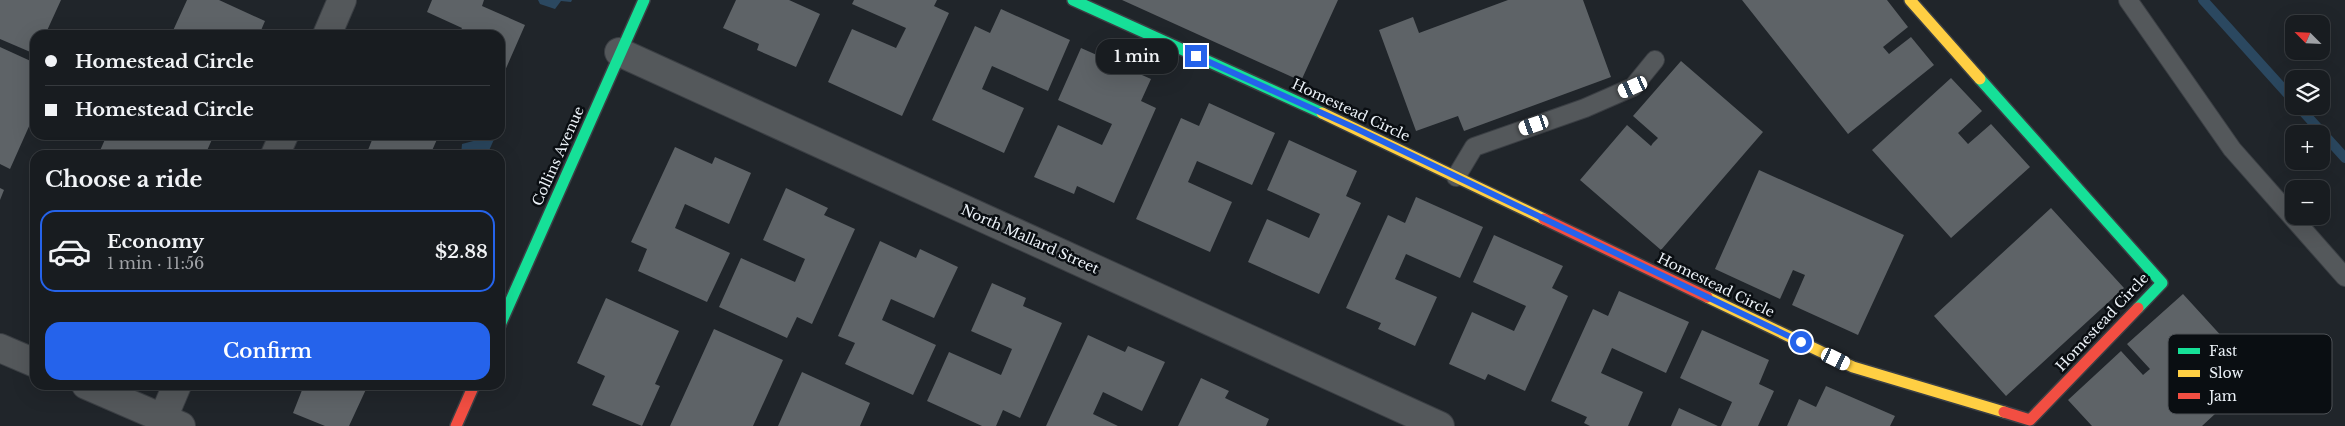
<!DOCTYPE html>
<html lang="en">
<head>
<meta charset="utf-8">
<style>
  body { margin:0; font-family:"Libre Baskerville",serif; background:#25292d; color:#f1f3f6; height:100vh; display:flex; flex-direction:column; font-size:19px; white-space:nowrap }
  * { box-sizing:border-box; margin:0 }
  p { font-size:16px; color:#9fa1a5 }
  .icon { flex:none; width:28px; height:28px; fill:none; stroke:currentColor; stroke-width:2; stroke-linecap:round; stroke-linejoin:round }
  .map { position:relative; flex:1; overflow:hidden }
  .drawer { position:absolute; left:30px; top:150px; width:475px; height:240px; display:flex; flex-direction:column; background:#181c20; border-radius:15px; box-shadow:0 5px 20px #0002,0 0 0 1px #363a3e }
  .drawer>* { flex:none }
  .hud { position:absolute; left:30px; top:30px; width:475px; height:110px; border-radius:15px; box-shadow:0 5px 20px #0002,0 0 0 1px #363a3e; display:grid; align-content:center; height:110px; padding:0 15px; background:#181c20 }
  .needle { width:32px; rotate:294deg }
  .controls { position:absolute; left:2285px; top:15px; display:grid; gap:10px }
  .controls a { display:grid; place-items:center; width:45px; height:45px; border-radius:10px; background:#181c20; box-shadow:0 5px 20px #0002,0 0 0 1px #363a3e; font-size:25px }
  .end { position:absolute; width:22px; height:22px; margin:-11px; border:6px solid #2563eb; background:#fff; box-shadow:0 0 0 2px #fff }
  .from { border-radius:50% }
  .bubble { position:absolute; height:35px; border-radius:15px; background:#181c20; box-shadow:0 5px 20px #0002,0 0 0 1px #363a3e; font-size:16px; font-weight:600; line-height:35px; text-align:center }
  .car { position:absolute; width:15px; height:30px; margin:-15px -8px; border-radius:6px; box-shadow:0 0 4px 1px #0007; background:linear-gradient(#fff 24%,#345 0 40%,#fff 0 76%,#345 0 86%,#fff 0) }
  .hud b { display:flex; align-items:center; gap:18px; height:48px; font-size:19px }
  .hud b+b { border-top:1px solid #363a3e }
  .hud i { width:12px; height:12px; background:#f1f3f6 }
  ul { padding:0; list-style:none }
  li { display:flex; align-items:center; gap:15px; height:82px; margin:0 10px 8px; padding:0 5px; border:2px solid transparent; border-radius:15px }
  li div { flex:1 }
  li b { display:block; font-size:19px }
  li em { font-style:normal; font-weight:600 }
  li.active { border-color:#2563eb }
  li>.icon { width:45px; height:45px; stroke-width:1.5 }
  h2 { padding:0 15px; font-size:22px; line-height:60px }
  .action { display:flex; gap:10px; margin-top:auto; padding:10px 15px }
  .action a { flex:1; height:58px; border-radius:15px; background:#2563eb; color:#fff; font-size:20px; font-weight:600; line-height:58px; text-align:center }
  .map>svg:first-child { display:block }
  .water { fill:#2b4860 }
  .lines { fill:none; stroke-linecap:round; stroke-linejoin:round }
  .stream { stroke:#2b4860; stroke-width:10 }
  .building { fill:#5e6367 }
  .lane-casing { stroke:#3b3f44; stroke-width:20 }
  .street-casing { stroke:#3b3f44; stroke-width:30 }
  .fast-casing { stroke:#3b3f44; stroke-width:14 }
  .slow-casing { stroke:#3b3f44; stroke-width:14 }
  .jam-casing { stroke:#3b3f44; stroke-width:14 }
  .lane { stroke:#54585b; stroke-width:18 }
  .street { stroke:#54585b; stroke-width:28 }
  .fast { stroke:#16e098; stroke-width:11 }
  .slow { stroke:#ffcf43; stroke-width:11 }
  .jam { stroke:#f24e42; stroke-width:11 }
  .route { stroke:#2563eb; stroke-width:6 }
  .labels { text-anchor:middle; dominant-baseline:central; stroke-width:5; stroke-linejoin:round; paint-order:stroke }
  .street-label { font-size:14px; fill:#ecf2f8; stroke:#0a0e12 }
  .key { fill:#0a0e12; stroke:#4e5257; stroke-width:1 }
  .key-label { font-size:14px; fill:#ecf2f8 }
</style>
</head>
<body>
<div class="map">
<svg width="2345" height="426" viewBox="0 0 2345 426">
  <rect width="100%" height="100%" fill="#20252a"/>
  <path class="water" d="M538,0H572L571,2L561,1L555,9L540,4Z
    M496,135L487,155H461L462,144Z"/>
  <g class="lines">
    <path class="stream" d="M2203,0L2294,101
      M2298,106L2345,158"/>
  </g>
  <path class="building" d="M0,0H61L45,35H35V54L0,39Z
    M187,0H219L265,21L259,35H171Z
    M432,0H484L482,6L525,25L500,82V35H458L462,28L427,12Z
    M736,0H789L820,14L796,67L757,50L759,44L723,28Z
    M854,0H937L934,6L949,13L902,116L828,82L852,29L896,48L906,28L852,4Z
    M1122,0H1338L1301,81Z
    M1508,0H1583L1611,77L1464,131L1458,116L1416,131L1379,30L1413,17L1419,33Z
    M1742,0H1887L1908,27L1883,47L1889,54L1911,37L1934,65L1848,134Z
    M1001,9L1070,40L1048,91L992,66L982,89L1024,108L1004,153L932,120L975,26L990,33Z
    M0,47L35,63V113L10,169L0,164Z
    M1081,48L1151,79L1141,101L1156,108L1114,203L1077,186L1074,194L1034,177L1058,125L1102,145L1112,124L1058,100Z
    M1681,61L1763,132L1661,250L1580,180L1627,125L1651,146L1653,143L1658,138L1633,116Z
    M1951,78L1982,111L1958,133L1968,144L1991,124L2030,167L1951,238L1872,150Z
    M1209,103L1275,133L1252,185L1197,161L1188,182L1232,202L1210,252L1136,219L1181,118L1199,126Z
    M107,135L161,136L214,135L205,155H98Z
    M374,135H439L430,155H366Z
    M1289,140L1357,171L1346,196L1361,203L1319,294L1248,262L1267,219L1309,238L1320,214L1267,190Z
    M675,147L712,164L715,157L751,173L729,224L685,204L675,228L730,253L707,302L638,271L647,249L631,242Z
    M1759,170L1904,235L1858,335L1792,305L1805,275L1793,270L1780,299L1715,269Z
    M0,188L4,190L0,200Z
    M786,188L828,208L824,215L855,229L812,324L797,317L787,338L719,307L741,258L795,282L805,259L763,240Z
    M1416,197L1483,227L1460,278L1406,254L1395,279L1437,297L1415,346L1378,329L1381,323L1346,308L1388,215L1405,223Z
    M2051,208L2124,288L2006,396L1934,316Z
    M1494,235L1563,266L1552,288L1568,296L1525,391L1488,374L1485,380L1449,364L1472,312L1514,331L1526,306L1473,282Z
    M880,241L916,258L920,249L958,267L934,318L891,299L882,320L936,345L913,395L845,364L855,343L838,336Z
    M992,283L1026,298L1023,306L1062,323L1020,418L1003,410L996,426H982L927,401L949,352L1001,375L1012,349L971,331Z
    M1619,291L1689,322L1666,373L1612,348L1601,373L1643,392L1628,426H1590L1584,423L1587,417L1551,401L1593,309L1608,316Z
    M2183,294L2257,375L2202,426H2092L2068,400L2121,351L2143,375L2150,369L2127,344Z
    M606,298L679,331L655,384L660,386L642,426L592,405L605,376L577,363Z
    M714,329L783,360L753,426H670Z
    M1702,330L1769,360L1759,384L1774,391L1758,426H1721L1732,402L1680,378Z
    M1088,335L1125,352L1128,346L1165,362L1142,411L1103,392L1093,414L1118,426H1046Z
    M802,372L870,403L860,426H778Z
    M1201,378L1229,391L1225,398L1269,419L1266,426H1178Z
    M304,385H368L349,426H325L293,413Z
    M1826,386L1895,416L1890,426H1787L1799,399L1816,407Z
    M1679,408L1718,426H1671Z"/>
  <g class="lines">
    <g class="lane-casing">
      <path id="lane" d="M2128,0L2232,149L2345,277
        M1456,177L1474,147L1585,108L1633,87L1655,60"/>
    </g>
    <g class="street-casing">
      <path id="street" d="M327,35L342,0
        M619,52L1440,426
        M275,155L284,135
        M0,348L35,363
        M86,385L181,426
        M163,418L177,385"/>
    </g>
    <g class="fast-casing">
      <path id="fast" d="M1073,0L1322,113
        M1980,79L2162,283L2138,308
        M500,325L644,0"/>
    </g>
    <g class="slow-casing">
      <path id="slow" d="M1910,0L1980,79
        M1322,113L1544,219
        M1707,297L1853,367L2004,412"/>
    </g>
    <g class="jam-casing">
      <path id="jam" d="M1544,219L1707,297
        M2004,412L2030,420L2138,308
        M456,426L474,385"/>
    </g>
    <use href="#lane" class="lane"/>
    <use href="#street" class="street"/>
    <use href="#fast" class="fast"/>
    <use href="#slow" class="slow"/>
    <use href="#jam" class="jam"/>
  </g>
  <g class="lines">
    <path class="route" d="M1196,56L1355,128L1801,342"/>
  </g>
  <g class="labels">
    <g class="street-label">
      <text transform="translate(1351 110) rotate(25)">Homestead Circle</text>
      <text transform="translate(558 156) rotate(-66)">Collins Avenue</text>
      <text transform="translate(1030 239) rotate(24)">North Mallard Street</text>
      <text transform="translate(1716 285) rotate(26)">Homestead Circle</text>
      <text transform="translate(2102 322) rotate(-47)">Homestead Circle</text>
    </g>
  </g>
  <rect x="2168" y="334" width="164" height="80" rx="8" class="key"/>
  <rect x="2178" y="348" width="22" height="6" fill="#16e098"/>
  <rect x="2178" y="370" width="22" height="7" fill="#ffcf43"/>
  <rect x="2178" y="393" width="22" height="6" fill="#f24e42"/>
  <g class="key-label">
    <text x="2209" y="356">Fast</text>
    <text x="2209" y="378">Slow</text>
    <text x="2209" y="401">Jam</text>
  </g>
</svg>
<div class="controls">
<a><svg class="needle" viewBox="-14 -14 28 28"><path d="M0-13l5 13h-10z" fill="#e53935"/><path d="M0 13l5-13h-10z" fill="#9fa1a5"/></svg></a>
<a><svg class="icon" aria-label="layers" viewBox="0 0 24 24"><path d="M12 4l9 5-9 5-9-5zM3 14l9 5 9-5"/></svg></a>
<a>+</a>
<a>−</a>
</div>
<i class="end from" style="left:1801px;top:342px"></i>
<i class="end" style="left:1196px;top:56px"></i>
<div class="bubble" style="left:1096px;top:39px;width:82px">1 min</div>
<i class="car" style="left:1633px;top:87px;rotate:246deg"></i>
<i class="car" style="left:1534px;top:125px;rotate:251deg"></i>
<i class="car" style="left:1836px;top:359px;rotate:116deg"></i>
<div class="hud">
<b><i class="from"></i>Homestead Circle</b>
<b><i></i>Homestead Circle</b>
</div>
<section class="drawer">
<h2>Choose a ride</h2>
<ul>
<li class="active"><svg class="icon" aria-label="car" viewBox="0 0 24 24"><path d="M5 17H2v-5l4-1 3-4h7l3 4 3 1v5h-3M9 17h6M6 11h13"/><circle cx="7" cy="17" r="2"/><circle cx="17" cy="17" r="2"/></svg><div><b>Economy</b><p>1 min · 11:56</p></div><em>$2.88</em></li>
</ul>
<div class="action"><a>Confirm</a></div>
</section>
</div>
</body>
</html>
